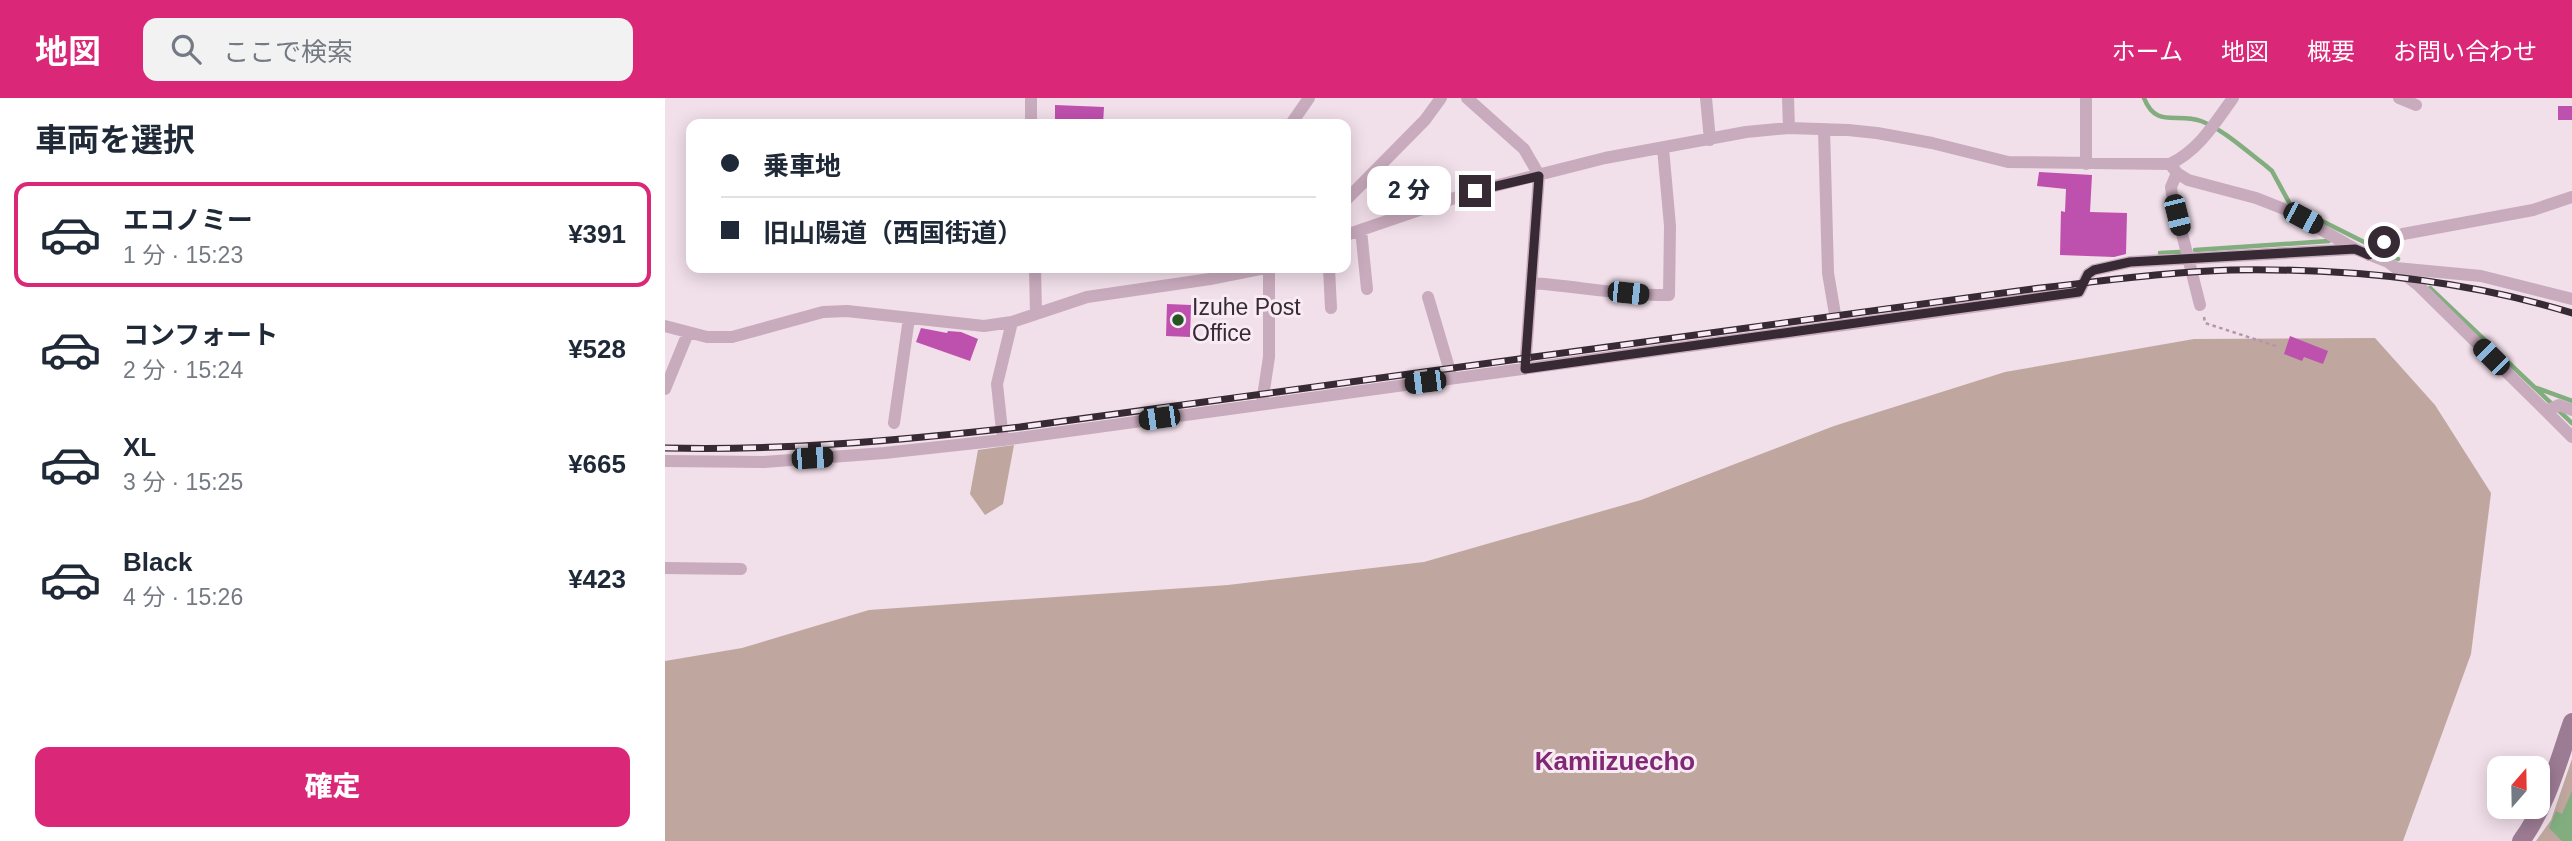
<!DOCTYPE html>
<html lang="ja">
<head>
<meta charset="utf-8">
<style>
  body { margin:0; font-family:Arial,"Noto Sans JP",sans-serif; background:#f2f2f3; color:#1f2937; height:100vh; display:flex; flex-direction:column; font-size:26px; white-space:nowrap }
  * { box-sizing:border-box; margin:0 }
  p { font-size:23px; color:#747a83 }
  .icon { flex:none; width:38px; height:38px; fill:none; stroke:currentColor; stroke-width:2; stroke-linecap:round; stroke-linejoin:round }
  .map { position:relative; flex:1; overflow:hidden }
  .details { display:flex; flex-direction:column; background:#fff; width:665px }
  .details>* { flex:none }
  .hud { position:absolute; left:21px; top:21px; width:665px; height:154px; border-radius:14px; box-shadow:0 4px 18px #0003; display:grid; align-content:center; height:154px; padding:0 35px; background:#fff }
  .needle { width:46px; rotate:20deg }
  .fabs { position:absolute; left:1822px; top:658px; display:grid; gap:14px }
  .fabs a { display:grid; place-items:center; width:63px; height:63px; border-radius:14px; background:#fff; box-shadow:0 4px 18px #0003; font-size:35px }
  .end { position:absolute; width:32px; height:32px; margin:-16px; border:9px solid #372a34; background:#fff; box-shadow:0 0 0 4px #fff }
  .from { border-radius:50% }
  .bubble { position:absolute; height:49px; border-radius:14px; background:#fff; box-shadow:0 4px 18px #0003; font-size:23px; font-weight:800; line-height:49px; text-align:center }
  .car { position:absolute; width:21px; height:42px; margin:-21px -10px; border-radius:9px; box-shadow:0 0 5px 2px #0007; background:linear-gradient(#222 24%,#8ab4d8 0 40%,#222 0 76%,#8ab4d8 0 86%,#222 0) }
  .hud b { display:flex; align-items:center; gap:24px; height:66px; font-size:26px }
  .hud b+b { border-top:2px solid #e0e1e3 }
  .hud i { width:18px; height:18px; background:#1f2937 }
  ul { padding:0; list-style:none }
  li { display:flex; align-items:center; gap:21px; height:105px; margin:0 14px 10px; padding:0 21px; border:4px solid transparent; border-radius:14px }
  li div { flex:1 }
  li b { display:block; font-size:26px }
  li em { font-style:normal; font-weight:800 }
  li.active { border-color:#db2777 }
  li>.icon { width:63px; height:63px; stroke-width:1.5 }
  h2 { padding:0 35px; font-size:32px; line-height:84px }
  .action { display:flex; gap:14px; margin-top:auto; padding:14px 35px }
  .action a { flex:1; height:80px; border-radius:14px; background:#db2777; color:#fff; font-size:28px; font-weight:800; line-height:80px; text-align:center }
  header { display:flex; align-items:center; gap:42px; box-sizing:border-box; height:98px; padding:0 35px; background:#db2777; color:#fff }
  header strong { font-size:33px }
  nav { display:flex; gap:38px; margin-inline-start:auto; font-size:24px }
  .search { width:490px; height:63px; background:#f2f2f3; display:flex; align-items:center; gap:18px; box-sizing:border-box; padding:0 24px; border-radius:14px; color:#747a83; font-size:26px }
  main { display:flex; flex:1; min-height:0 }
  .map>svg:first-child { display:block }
  .green { fill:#bfa79f }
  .water { fill:#82ad7f }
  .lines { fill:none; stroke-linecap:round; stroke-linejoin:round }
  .stream { stroke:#82ad7f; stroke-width:4.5 }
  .building { fill:#be50ae }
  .path { stroke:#b495aa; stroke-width:2.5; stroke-dasharray:3.5 3.5; stroke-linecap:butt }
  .minor { stroke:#c9abbe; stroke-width:12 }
  .secondary { stroke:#9c7c94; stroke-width:18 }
  .rail-casing { stroke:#372a34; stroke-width:7 }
  .rail { stroke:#f9ebf3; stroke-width:4.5; stroke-dasharray:13; stroke-linecap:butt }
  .route { stroke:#372a34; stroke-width:9 }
  .poi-dot { fill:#235622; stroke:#f9ebf3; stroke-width:2.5 }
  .labels { text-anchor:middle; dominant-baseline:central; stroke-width:6; stroke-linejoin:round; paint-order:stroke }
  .poi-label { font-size:23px; fill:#372a34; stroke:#f9ebf3; text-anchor:start }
  .quarter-label { font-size:26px; font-weight:bold; fill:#812874; stroke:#f9ebf3 }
</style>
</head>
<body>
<header>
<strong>地図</strong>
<div class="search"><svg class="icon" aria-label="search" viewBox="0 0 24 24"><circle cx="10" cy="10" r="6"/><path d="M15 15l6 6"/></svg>ここで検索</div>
<nav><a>ホーム</a><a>地図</a><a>概要</a><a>お問い合わせ</a></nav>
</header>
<main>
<section class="details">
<h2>車両を選択</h2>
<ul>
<li class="active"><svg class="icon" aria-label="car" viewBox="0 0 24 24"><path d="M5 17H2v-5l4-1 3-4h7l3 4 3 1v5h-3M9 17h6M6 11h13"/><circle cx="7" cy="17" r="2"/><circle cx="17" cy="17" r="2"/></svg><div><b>エコノミー</b><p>1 分 · 15:23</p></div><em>¥391</em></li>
<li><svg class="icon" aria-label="car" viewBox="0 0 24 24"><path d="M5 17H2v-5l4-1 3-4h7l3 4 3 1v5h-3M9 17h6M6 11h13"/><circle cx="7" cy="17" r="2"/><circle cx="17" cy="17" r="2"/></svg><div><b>コンフォート</b><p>2 分 · 15:24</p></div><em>¥528</em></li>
<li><svg class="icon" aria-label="car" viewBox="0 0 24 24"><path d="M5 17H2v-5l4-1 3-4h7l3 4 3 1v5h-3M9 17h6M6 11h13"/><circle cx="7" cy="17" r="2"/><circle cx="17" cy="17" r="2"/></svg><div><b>XL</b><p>3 分 · 15:25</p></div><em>¥665</em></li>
<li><svg class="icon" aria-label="car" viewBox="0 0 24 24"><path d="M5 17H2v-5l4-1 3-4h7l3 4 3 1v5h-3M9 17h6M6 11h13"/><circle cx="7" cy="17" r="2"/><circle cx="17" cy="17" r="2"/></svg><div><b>Black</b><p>4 分 · 15:26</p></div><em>¥423</em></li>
</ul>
<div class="action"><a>確定</a></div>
</section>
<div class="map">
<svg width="1907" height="743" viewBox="0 0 1907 743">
  <rect width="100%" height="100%" fill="#f1dfe9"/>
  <path class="green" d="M1710,240L1770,307L1826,395L1806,556L1738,743H0V563L77,550L204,512L563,487L759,464L976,402L1169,328L1340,274L1529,241Z
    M349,347L338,406L320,417L305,396L313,352Z
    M1907,661V743H1871L1886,722Z"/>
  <path class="water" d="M1907,693V743H1897L1884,730L1891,713L1897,716Z"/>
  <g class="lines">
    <path class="stream" d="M1479,0C1491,31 1512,14 1536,23C1559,32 1580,52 1600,67L1607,73L1626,108
      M1637,113L1733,161
      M1530,152L1664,143
      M1495,155L1515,154
      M1765,190L1907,325
      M1872,290L1907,303"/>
  </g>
  <path class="building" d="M390,7L439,9L438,26H405V22H390Z
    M1893,8H1907V22H1893Z
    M1374,74L1427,77L1425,114L1462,115L1461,156L1449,159L1395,157L1396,113L1400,114L1401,91L1372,88Z
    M502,206L526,207L525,239L501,238Z
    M256,230L282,235L283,233L296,234L313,241L305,263L251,244Z
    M1625,238L1663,253L1658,266L1639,259L1637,263L1619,256Z"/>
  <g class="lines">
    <path class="path" d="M1539,219L1540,225L1614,249"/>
    <path class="minor" d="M366,0V26
      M802,0L859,51L874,77L860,271
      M1041,0L1045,42
      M1123,0L1124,30
      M1421,0V66
      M1734,0L1751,7
      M626,26L644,0
      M1505,66L1512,75L1523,82L1591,100L1624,113L1690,151L1723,164L1753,187L1881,313L1894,307L1907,312
      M1512,75L1506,89L1507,96L1535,207
      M681,102L760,22L776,0
      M696,132L702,191
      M681,137L810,93L940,60L1081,34L1124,30L1183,32L1212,35L1267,45L1343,64L1505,66C1534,52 1550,25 1568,0
      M1704,157L1719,144L1738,136L1868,112L1907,99
      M370,170L371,215
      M664,170L666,210
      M1731,170L1816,178L1907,201
      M866,185C912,188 958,198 1004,197L1005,128L998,50
      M763,199L787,280
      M0,228L42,239H67L158,214L182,213L319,228L347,224L422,199L545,181L600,170
      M1172,228L1414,194L1423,176L1429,172L1465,164L1690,151
      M0,291L23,235
      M597,305L604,259V170
      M1881,313L1907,339
      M229,325L244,220
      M338,342L332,286L347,224
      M0,363L99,364L219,355L338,342L1172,228L1163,175L1159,31
      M0,470L76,471"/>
    <path class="secondary" d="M1856,743C1882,708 1893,664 1907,624"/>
    <g class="rail-casing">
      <path id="rail" d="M0,350C119,353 238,342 355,329L1375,190C1438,183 1502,174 1566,172C1681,170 1796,181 1907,215"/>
    </g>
    <use href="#rail" class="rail"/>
  </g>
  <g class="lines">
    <path class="route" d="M810,93L874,78L860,271L1414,194L1423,176L1429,172L1465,164L1690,151L1704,157L1719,144"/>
  </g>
  <circle class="poi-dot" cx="513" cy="222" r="7"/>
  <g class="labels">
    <g class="poi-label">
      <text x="527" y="209">Izuhe Post<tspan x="527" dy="26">Office</tspan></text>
    </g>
    <g class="quarter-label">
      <text x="950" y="663">Kamiizuecho</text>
    </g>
  </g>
</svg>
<div class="fabs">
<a><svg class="needle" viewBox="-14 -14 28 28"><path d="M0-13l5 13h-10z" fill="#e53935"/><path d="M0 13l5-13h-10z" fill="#747a83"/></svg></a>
</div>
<i class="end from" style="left:1719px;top:144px"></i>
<i class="end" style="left:810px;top:93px"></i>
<div class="bubble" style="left:702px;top:68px;width:84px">2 分</div>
<i class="car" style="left:1512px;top:117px;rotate:166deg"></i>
<i class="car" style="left:1638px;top:120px;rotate:118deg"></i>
<i class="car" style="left:963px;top:195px;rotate:96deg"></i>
<i class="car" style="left:1826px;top:259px;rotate:315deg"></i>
<i class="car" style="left:760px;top:284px;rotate:263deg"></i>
<i class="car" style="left:494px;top:320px;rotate:262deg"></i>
<i class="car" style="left:147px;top:360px;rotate:86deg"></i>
<div class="hud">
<b><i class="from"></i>乗車地</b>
<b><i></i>旧山陽道（西国街道）</b>
</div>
</div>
</main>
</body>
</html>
